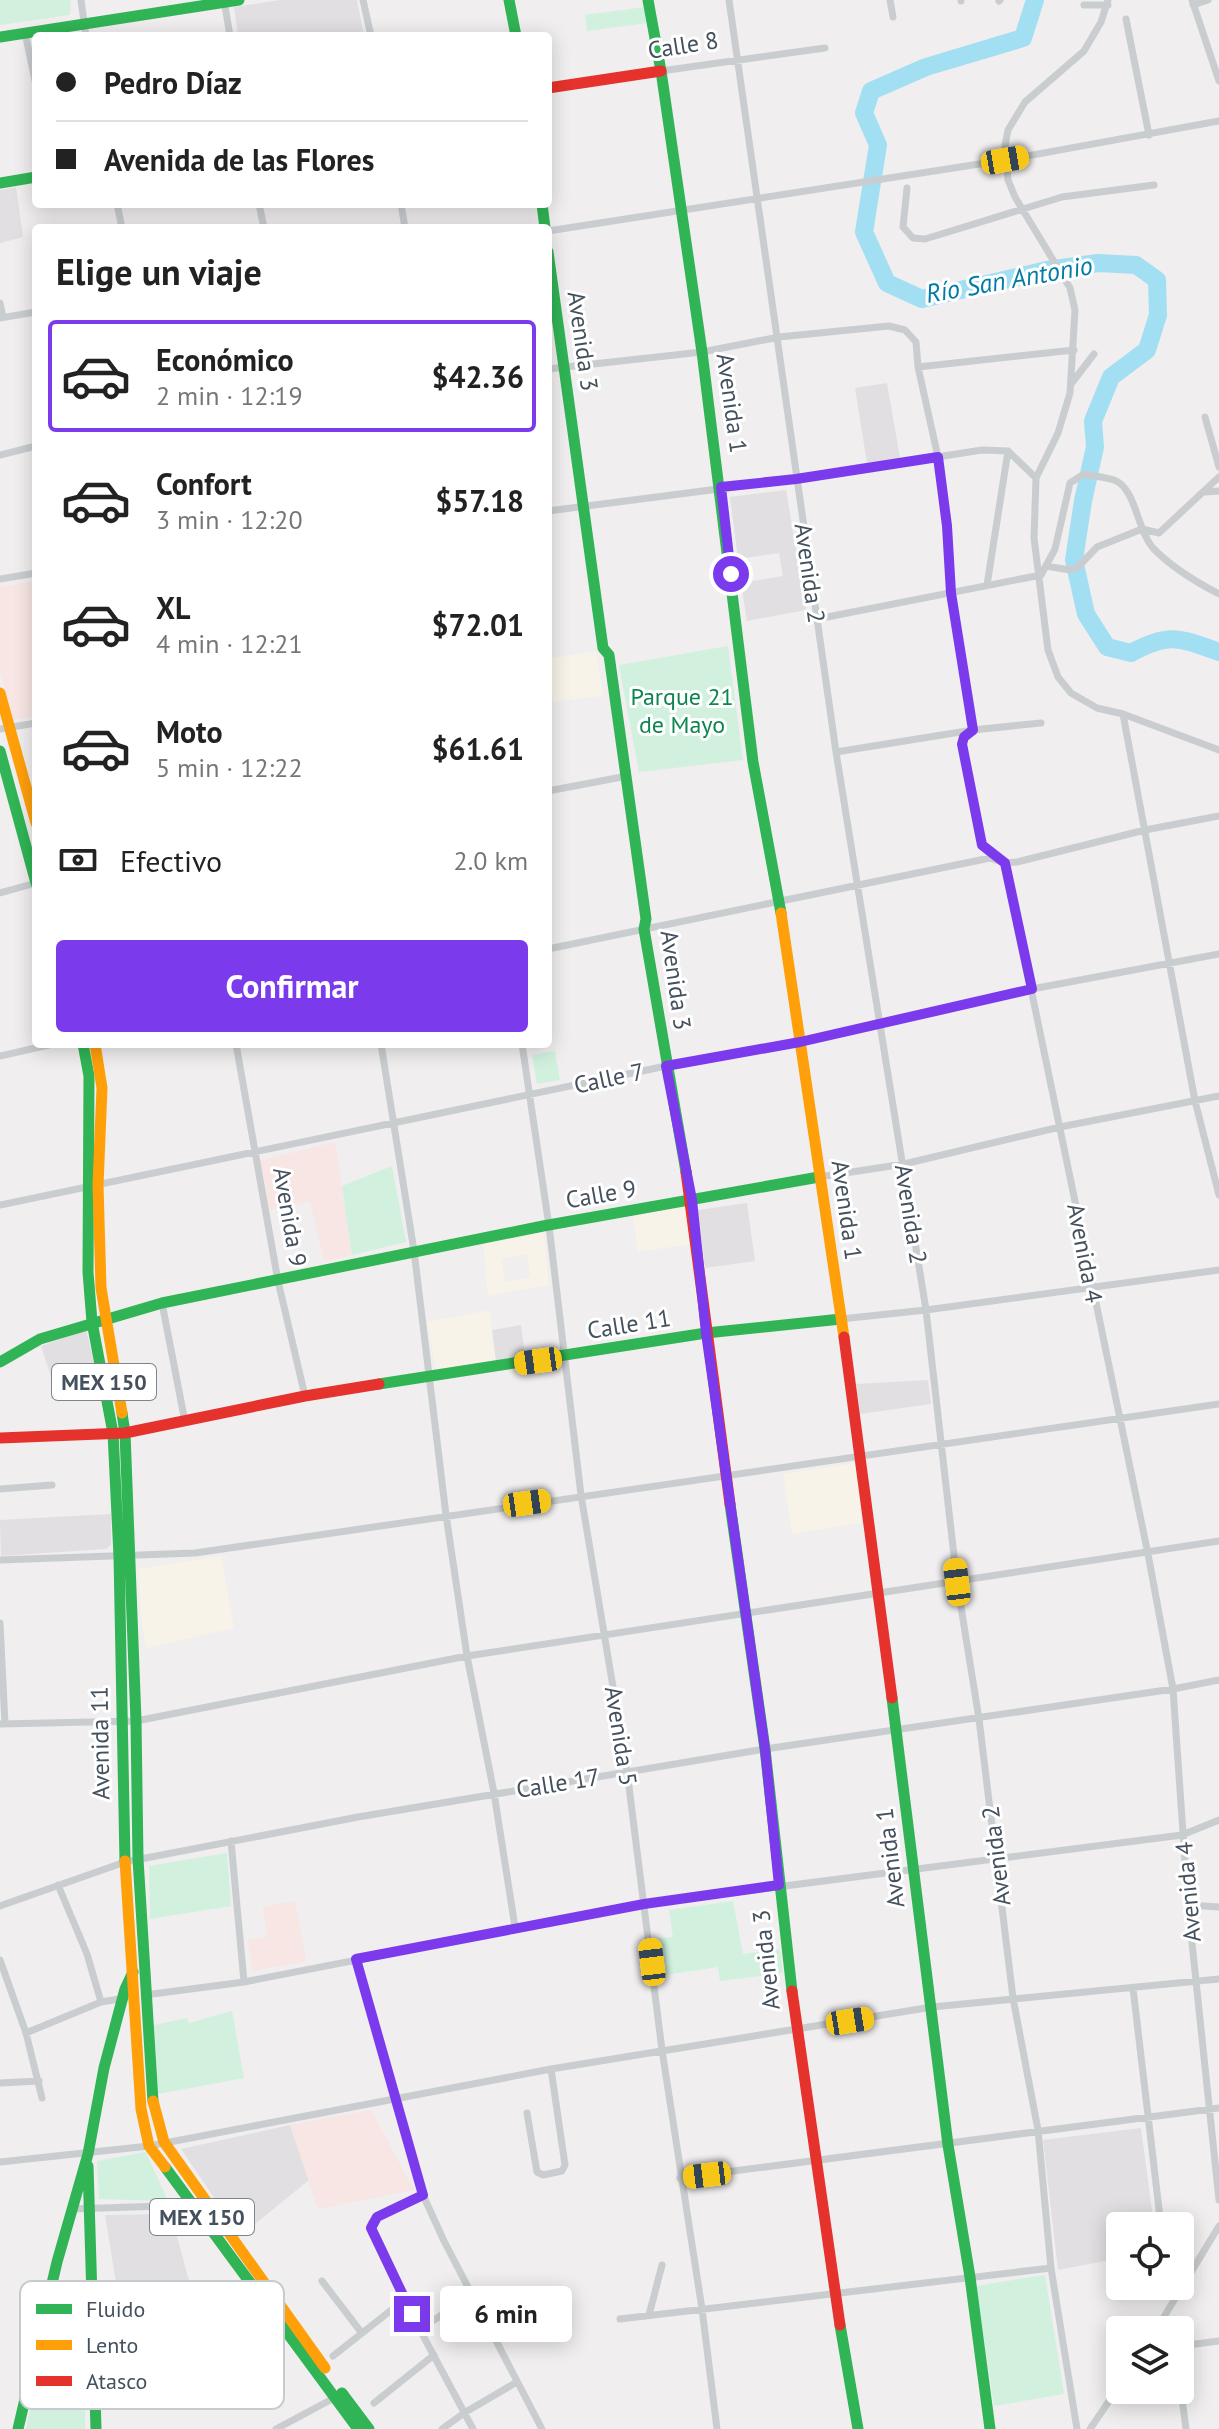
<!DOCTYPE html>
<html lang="es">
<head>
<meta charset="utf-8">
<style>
  body { margin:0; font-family:"PT Sans",sans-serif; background:#f6f6f6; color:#222; height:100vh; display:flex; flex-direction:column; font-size:30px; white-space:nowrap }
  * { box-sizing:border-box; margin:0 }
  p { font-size:26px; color:#767676 }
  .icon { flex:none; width:44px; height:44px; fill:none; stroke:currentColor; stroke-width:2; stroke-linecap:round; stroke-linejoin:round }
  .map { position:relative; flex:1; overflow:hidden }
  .panel { position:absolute; left:32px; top:224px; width:520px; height:824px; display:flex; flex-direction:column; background:#fff; border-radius:8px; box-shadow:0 4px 20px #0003 }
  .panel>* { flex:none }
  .guide { position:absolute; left:32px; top:32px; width:520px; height:176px; border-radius:8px; box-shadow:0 4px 20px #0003; display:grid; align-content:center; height:176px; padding:0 24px; background:#fff }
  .tools { position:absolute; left:1106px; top:2212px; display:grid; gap:16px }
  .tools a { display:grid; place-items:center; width:88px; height:88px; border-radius:8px; background:#fff; box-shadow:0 4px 20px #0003; font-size:40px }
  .end { position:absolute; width:36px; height:36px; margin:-18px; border:10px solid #7c3aed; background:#fff; box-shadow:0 0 0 4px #fff }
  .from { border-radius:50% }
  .bubble { position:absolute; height:56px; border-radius:8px; background:#fff; box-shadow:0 4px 20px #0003; font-size:26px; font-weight:700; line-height:56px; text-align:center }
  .car { position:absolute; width:24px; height:48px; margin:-24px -12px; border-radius:10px; box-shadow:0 0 6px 2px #0007; background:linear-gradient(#f5c518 24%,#345 0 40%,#f5c518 0 76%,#345 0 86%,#f5c518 0) }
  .guide b { display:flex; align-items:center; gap:28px; height:76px; font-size:30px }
  .guide b+b { border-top:2px solid #e0e0e0 }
  .guide i { width:20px; height:20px; background:#222 }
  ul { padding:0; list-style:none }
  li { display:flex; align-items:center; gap:24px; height:112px; margin:0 16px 12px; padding:0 8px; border:4px solid transparent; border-radius:8px }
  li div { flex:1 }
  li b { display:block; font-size:30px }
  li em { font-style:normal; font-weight:700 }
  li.current { border-color:#7c3aed }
  li>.icon { width:72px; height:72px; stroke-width:1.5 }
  h2 { padding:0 24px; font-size:36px; line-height:96px }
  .pay { display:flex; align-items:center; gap:20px; height:88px; padding:0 24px; font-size:30px }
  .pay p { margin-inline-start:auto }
  .action { display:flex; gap:16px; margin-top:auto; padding:16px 24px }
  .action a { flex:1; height:92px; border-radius:8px; background:#7c3aed; color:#fff; font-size:32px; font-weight:700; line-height:92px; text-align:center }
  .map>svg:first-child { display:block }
  .commercial { fill:#f7f3e8; fill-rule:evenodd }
  .education { fill:#e1dfe1 }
  .medical { fill:#f7e6e4 }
  .green { fill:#d1f1de }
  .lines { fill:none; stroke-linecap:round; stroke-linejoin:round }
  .river { stroke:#a2dff2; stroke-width:18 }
  .street { stroke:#cacdcf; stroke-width:7 }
  .fast { stroke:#30b455; stroke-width:11 }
  .slow { stroke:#ff9f0a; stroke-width:11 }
  .jam { stroke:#e5322d; stroke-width:11 }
  .route { stroke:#7c3aed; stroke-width:10 }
  .labels { text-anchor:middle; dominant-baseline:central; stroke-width:6; stroke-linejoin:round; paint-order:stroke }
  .shield { fill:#fff; stroke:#7c848e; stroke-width:2 }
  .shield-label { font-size:22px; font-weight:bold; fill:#44505d }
  .street-label { font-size:24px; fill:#44505d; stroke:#fff }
  .park-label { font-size:24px; fill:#0e854e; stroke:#fff }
  .water-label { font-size:26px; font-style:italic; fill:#027ca4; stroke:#fff }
  .key { fill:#fff; stroke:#c7cace; stroke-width:2 }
  .key-label { font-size:22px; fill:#44505d }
</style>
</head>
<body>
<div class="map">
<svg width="1219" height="2429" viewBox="0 0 1219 2429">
  <rect width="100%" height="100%" fill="#f0eeee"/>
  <path class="commercial" d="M596,651L603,696L553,702L548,658Z
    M686,1206L691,1244L638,1252L633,1216Z
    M544,1232L549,1285L488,1296L483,1244ZM527,1254L530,1277L505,1282L502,1259Z
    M490,1310L496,1361L436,1370L427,1322Z
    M855,1463L862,1523L792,1534L783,1474Z
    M221,1556L234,1628L147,1648L142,1628L138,1569Z"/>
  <path class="education" d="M280,0H357L364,36H238L234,7Z
    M16,187L23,237L0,243V190Z
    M887,383L900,458L867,463L855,388Z
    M786,490L806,610L747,621L741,583L783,576L779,553L738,559L730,497Z
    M747,1203L755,1261L705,1268L698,1210Z
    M521,1325L525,1356L496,1361L492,1330Z
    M86,1330L100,1385L57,1395L41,1346Z
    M928,1380L931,1404L860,1414L856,1384Z
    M111,1514V1545L106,1549L1,1556L0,1520Z
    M290,2125L309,2180L240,2236L181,2149Z
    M1141,2128L1154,2226H1120V2258L1058,2270L1043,2140Z
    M171,2214L193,2296L120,2307L105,2215Z"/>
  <path class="medical" d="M36,581V716L14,720L0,672V587Z
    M335,1142L352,1255L324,1261L310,1201L268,1211L259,1161Z
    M295,1901L306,1961L252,1971L248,1940L267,1937L263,1907Z
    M371,2110L414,2190L318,2209L290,2125Z"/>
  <path class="green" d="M0,0H70L71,10L69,15L0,25Z
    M645,7L647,23L587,31L585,15Z
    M728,646L743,760L639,772L619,665Z
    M555,1051L560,1080L537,1084L532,1055Z
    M392,1166L406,1242L352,1255L342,1186Z
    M227,1853L231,1906L150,1919L149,1866Z
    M733,1901L743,1954L780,1949L783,1973L720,1981L718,1967L658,1976L654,1939L673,1937L669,1910Z
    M232,2011L244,2078L158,2094L154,2025L187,2018L189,2023Z
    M146,2152L168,2201L99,2199L97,2161Z
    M1045,2275L1064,2394L994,2406L976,2286Z
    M39,2368L85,2379V2429H26Z"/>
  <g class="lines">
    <path class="river" d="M1035,0L1023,38L926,67L871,91L864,113L878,145L864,232L887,283L922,299L1047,270L1098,263L1136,265L1157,280L1158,315L1147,350L1111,377L1093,421L1095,447L1083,501L1074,560L1086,614L1107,647L1131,653C1169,632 1180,638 1219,652"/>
    <path class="street" d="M81,0L86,36
      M224,0L230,36
      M363,0L371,36
      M729,0L836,752L926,1310L957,1582L979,1719L1013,1998L1038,2130L1051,2268L1077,2429
      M890,0L893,17
      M961,0V1
      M1108,0L1101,22L1084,51L1025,102L1008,130L1005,146L1008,180L1015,197L1070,288L1075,310L1070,393L1058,433L1036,478L1034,538L1048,650L1058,677L1071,693L1097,708L1123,714L1219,750
      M1192,0L1219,81
      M999,1L1000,0
      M1084,5H1108
      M1193,5L1208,0
      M1126,19L1149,135
      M25,33L36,85
      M661,71L825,48
      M907,188L903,227L913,238L925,239L1062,197L1154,185
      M117,204L122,228
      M259,204L264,228
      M401,204L405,228
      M548,231L1005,160L1219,121
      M0,303L3,317
      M0,318L36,312
      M918,367L1074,350
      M548,369L702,352L779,337L889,326L905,330L916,342L918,367L938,457L947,526L951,593L973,730L964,737L962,744L982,845L991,855L1005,863L1148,1554L1173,1689L1188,1905L1219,2200
      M1071,384L1094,354
      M1205,417L1219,467
      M0,455L36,446
      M1205,492L1219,491
      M548,511L796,479L982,450L1008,451L1036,478
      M1142,529L1159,533L1219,477
      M1046,566L1070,570L1078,567L1097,547L1142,529
      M0,579L36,573
      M987,585L1008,451
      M817,619L1041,575L1055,549L1070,483L1084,474C1093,476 1105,477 1114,480C1136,488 1137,530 1153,548C1171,567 1196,582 1219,594
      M1123,714L1195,1101L1219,1195
      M0,729L36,723
      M836,752L973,730L1041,723
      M548,791L627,776
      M0,893L36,883
      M548,949L990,858L1005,863L1017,862L1145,830L1219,816
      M236,1044L278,1281L305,1396
      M381,1044L414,1251L446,1515L467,1656L494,1793L515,1927
      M522,1044L549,1226L581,1495L627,1771L662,2050L702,2309L717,2429
      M0,1056L53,1044
      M819,1177L904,1164L1060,1127L1219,1096
      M0,1205L666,1066L800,1042L1032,989L1219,954
      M162,1303L185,1422
      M841,1319L926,1310L1219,1270
      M0,1489L52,1485
      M0,1560L195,1553L1219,1404
      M0,1623L5,1724
      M0,1724L136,1721L467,1656L1219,1541
      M231,1841L244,1982
      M58,1885L87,1954L101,2002
      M1188,1905L1219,1907
      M0,1906L125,1862L358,1817L765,1749L1173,1689L1219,1680
      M356,1959L423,2195L444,2241L542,2429
      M0,1960L26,2033L42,2098
      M1133,1988L1161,2226
      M145,1995L244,1982L644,1904L1182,1835L1219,1820
      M26,2033L101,2002L125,1998
      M0,2083L39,2081
      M527,2113L537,2172L543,2175L562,2171L565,2165L551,2069
      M0,2162L149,2146L551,2069L932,2007L1219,1979
      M680,2178L1219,2108
      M423,2195L377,2217L371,2223V2229L404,2300L473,2429
      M72,2209L193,2205
      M322,2281L361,2332
      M1169,2286V2289
      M649,2315L662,2265
      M620,2319L1051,2268
      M420,2329L473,2295
      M1156,2330L1219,2226
      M1180,2346L1219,2341
      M333,2356L404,2300
      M1180,2383L1186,2429
      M374,2403L434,2355
      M276,2429L336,2397
      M442,2429L464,2413L517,2382
      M1090,2429L1120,2385"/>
    <path class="fast" d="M509,0L516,36
      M648,0L661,71L702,352L753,762L781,913
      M0,37L239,0
      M0,183L36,177
      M542,204L545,228
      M548,252L603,648L609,655L646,919L644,929L686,1172
      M0,751L36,883
      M83,1044L89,1076L88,1272L92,1322L113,1433L119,1556L125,1861
      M0,1362L40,1339L162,1303L543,1226L819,1177
      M379,1384L706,1333L841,1319
      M122,1413L125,1433L136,1721L138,1859L153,2101
      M730,1504L765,1749L792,1991
      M892,1698L948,2145L970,2277L990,2429
      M88,2166L96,2429
      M165,2167L358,2429
      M840,2325L858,2429
      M342,2393L369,2429
      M18,2429L57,2262L88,2154L104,2068L125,1989L133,1972"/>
    <path class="slow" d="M0,693L36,823
      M781,913L844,1337
      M95,1044L102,1088L98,1185L101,1288L122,1413
      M125,1861L141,2109L149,2146L165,2167
      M153,2101L164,2142L325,2368"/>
    <path class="jam" d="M548,88L661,71
      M686,1172L730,1504
      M844,1337L892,1698
      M0,1438L125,1433L305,1396L379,1384
      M792,1991L840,2325"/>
  </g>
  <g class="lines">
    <path class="route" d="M412,2314L371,2228L377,2217L423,2195L356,1959L644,1904L779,1885L765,1749L706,1333L692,1200L666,1066L800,1042L1032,989L1005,863L982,845L962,744L964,737L973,730L951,593L947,526L938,457L796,479L721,487L731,574"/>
  </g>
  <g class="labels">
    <g class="shield">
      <rect x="52" y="1364" width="104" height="36" rx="6"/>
      <rect x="150" y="2199" width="104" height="36" rx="6"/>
    </g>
    <g class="shield-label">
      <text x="104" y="1382">MEX 150</text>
      <text x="202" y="2217">MEX 150</text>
    </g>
    <g class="street-label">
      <text transform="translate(683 45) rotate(-9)">Calle 8</text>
      <text transform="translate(583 341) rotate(82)">Avenida 3</text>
      <text transform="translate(732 403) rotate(82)">Avenida 1</text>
      <text transform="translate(810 573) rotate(82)">Avenida 2</text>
      <text transform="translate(676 980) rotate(82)">Avenida 3</text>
      <text transform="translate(609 1078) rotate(-12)">Calle 7</text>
      <text transform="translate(601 1194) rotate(-10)">Calle 9</text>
      <text transform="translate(847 1210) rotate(82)">Avenida 1</text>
      <text transform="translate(911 1214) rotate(81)">Avenida 2</text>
      <text transform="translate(290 1217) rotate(80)">Avenida 9</text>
      <text transform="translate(1085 1253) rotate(79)">Avenida 4</text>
      <text transform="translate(629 1324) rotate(-9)">Calle 11</text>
      <text transform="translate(621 1736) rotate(81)">Avenida 5</text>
      <text transform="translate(100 1743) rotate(-91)">Avenida 11</text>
      <text transform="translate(558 1783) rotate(-9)">Calle 17</text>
      <text transform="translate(996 1856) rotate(-97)">Avenida 2</text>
      <text transform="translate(890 1858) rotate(-97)">Avenida 1</text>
      <text transform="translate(1188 1892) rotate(-95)">Avenida 4</text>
      <text transform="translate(766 1960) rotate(-96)">Avenida 3</text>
    </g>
    <g class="park-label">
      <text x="682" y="696">Parque 21<tspan x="682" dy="28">de Mayo</tspan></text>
    </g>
    <g class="water-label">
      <text transform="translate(1009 279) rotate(-10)">Río San Antonio</text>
    </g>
  </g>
  <rect x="20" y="2281" width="264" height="128" rx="12" class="key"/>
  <rect x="36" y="2304" width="36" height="10" fill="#30b455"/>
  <rect x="36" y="2340" width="36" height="10" fill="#ff9f0a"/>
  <rect x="36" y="2376" width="36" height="10" fill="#e5322d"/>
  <g class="key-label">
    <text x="86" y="2317">Fluido</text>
    <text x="86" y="2353">Lento</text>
    <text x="86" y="2389">Atasco</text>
  </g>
</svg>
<div class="tools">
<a><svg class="icon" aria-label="locate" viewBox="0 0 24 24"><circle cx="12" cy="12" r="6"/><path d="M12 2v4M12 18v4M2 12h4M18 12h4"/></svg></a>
<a><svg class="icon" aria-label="layers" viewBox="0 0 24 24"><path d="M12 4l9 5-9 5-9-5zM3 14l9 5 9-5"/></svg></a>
</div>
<i class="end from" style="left:731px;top:574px"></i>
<i class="end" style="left:412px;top:2314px"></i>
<div class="bubble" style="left:440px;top:2286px;width:132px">6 min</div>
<i class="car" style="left:1005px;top:160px;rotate:80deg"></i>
<i class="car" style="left:538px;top:1361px;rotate:262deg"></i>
<i class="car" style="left:527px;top:1503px;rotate:82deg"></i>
<i class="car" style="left:957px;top:1582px;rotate:353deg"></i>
<i class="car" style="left:652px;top:1962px;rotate:353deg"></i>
<i class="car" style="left:850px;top:2021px;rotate:81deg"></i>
<i class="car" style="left:707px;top:2175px;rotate:263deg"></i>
<div class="guide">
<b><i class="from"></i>Pedro Díaz</b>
<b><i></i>Avenida de las Flores</b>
</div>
<section class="panel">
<h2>Elige un viaje</h2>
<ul>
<li class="current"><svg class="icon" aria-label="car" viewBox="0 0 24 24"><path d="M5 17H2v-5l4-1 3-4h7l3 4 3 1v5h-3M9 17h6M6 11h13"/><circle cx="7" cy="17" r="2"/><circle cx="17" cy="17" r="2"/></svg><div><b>Económico</b><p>2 min · 12:19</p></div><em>$42.36</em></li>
<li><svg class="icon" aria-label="car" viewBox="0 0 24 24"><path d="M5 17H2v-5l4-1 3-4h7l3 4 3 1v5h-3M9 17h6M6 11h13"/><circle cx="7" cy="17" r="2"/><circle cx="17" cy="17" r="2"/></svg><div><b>Confort</b><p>3 min · 12:20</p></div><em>$57.18</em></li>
<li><svg class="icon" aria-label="car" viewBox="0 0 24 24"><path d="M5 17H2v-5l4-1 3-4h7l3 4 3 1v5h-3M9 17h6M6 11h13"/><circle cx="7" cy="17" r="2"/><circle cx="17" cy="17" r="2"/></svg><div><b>XL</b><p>4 min · 12:21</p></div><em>$72.01</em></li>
<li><svg class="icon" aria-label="car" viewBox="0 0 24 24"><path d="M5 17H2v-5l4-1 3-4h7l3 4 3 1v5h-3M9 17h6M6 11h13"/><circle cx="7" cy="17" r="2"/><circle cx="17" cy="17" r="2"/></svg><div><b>Moto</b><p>5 min · 12:22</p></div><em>$61.61</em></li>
</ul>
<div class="pay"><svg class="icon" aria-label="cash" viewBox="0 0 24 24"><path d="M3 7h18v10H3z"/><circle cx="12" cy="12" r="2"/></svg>Efectivo<p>2.0 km</p></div>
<div class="action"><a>Confirmar</a></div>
</section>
</div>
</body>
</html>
